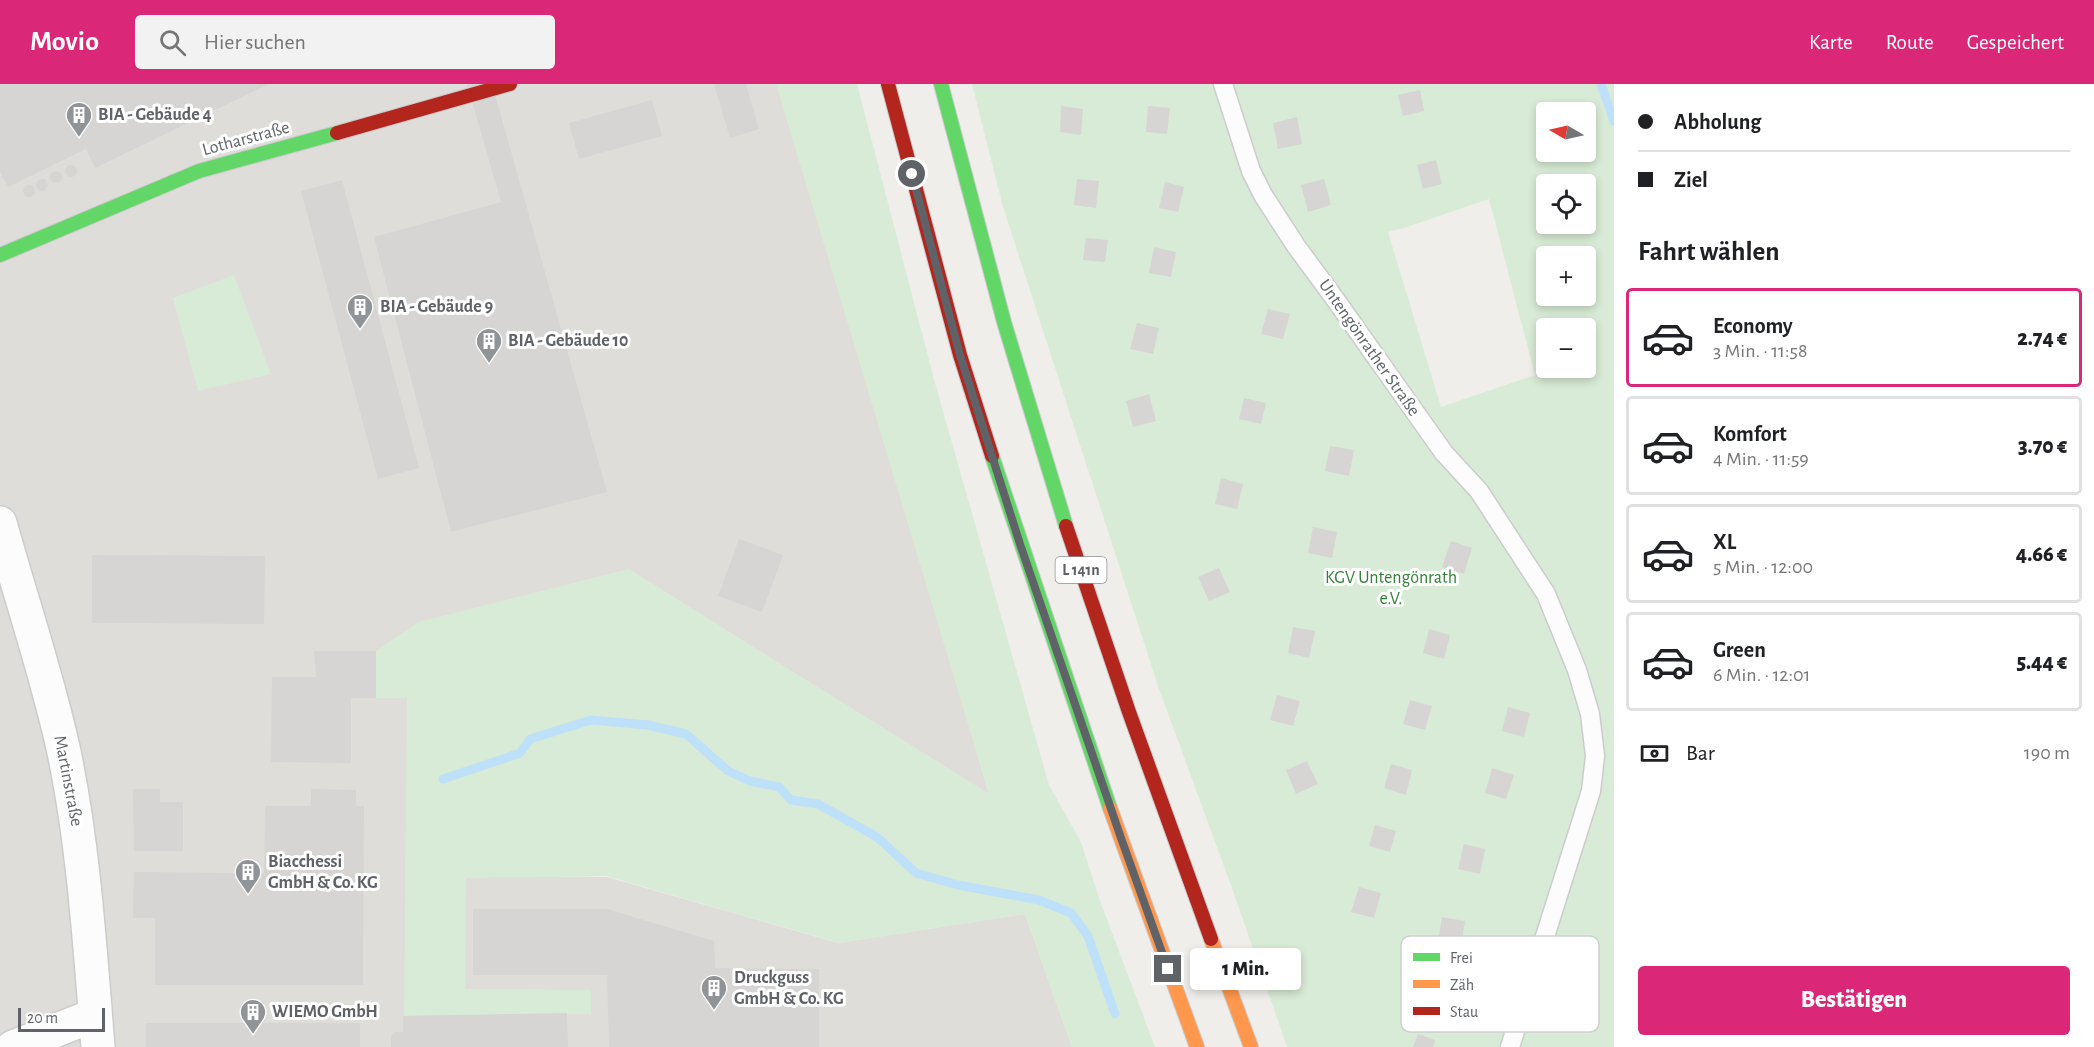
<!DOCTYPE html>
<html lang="de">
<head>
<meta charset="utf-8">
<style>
  body { margin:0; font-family:"Alegreya Sans",sans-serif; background:#f2f2f2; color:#202124; height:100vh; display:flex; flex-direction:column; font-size:22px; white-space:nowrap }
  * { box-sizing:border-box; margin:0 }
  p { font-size:20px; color:#757577 }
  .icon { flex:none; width:33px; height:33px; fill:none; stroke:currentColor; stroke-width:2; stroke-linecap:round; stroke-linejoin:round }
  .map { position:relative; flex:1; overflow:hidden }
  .panel { display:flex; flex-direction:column; background:#fff; width:480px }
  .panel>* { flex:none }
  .top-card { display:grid; align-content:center; height:132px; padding:0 24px; background:#fff }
  .needle { width:39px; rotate:279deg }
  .buttons { position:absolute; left:1536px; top:18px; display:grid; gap:12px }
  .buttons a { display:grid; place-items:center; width:60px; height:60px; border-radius:6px; background:#fff; box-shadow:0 3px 9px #0003; font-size:30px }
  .scale { position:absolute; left:18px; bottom:15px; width:87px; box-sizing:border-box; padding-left:6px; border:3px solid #5f6368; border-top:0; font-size:16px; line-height:21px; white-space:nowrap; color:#5f6368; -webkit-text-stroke:4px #fff; paint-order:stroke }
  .end { position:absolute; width:27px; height:27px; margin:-14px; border:8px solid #5f6368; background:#fff; box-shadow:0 0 0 3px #fff }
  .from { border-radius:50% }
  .bubble { position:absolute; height:42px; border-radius:6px; background:#fff; box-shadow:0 3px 9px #0003; font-size:20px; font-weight:800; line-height:42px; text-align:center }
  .top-card b { display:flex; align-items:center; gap:21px; height:57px; font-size:22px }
  .top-card b+b { border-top:2px solid #e0e0e0 }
  .top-card i { width:15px; height:15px; background:#202124 }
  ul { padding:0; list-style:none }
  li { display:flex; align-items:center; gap:18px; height:99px; margin:0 12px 9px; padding:0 12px; border:3px solid #e0e0e0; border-radius:6px }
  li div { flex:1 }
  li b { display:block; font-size:22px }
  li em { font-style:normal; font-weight:800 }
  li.active { border-color:#db2777 }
  li>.icon { width:54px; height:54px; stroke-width:1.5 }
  h2 { padding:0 24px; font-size:27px; line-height:72px }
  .pay { display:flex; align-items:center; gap:15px; height:66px; padding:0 24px; font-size:22px }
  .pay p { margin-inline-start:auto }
  .button { display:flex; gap:12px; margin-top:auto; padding:12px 24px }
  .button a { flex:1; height:69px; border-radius:6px; background:#db2777; color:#fff; font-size:24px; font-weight:800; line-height:69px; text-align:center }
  header { display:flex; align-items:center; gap:36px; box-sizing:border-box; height:84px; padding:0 30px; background:#db2777; color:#fff }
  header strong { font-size:28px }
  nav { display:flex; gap:33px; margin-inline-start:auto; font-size:21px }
  .search { width:420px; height:54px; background:#f2f2f2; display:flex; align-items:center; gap:15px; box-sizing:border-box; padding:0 21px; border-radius:6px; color:#757577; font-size:22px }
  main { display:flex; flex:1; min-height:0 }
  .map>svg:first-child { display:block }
  .industrial { fill:#dfddda }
  .green { fill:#d8ebd6; fill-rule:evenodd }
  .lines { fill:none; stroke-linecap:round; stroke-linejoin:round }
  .stream { stroke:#bfe0f9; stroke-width:9 }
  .building { fill:#d6d5d3 }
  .lane-casing { stroke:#cbcccc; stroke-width:21 }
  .street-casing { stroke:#cbcccc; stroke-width:36 }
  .fast-casing { stroke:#cacacb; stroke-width:16 }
  .slow-casing { stroke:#cacacb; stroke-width:16 }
  .jam-casing { stroke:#cacacb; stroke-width:16 }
  .lane { stroke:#fdfcfc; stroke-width:18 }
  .street { stroke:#fdfcfc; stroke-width:33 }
  .fast { stroke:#63d668; stroke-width:14 }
  .slow { stroke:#ff974d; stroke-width:14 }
  .jam { stroke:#b3261e; stroke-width:14 }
  .route { stroke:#5f6368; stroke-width:8 }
  .labels { text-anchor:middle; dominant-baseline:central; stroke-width:6; stroke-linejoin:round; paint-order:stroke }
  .shield { fill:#fff; stroke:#8f9295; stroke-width:1.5 }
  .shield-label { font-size:16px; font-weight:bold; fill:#5f6368 }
  .poi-label { font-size:18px; font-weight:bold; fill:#5f6368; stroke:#fff; text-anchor:start }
  .street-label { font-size:18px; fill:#5f6368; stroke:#fff }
  .park-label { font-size:18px; fill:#348238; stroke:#fff }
  .key { fill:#fff; stroke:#cfd0d2; stroke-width:1.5 }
  .key-label { font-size:16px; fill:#5f6368 }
</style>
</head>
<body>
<header>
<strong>Movio</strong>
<div class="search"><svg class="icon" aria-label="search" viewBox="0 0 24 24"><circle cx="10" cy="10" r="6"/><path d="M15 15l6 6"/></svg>Hier suchen</div>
<nav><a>Karte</a><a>Route</a><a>Gespeichert</a></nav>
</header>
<main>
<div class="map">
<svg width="1614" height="963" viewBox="0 0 1614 963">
  <rect width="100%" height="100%" fill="#efeeea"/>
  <path class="industrial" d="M0,0H780L989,710L628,486L417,539L407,792L607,793L838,859L1025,830L1072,963H0Z"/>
  <path class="green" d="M776,0H857L935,299L1049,701L1081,758L1100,817L1155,963H1072L1025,830L839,859L606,792L466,794L465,905L591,906V930L404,932L407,614H376V567L419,538L629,485L989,710Z
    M972,0H1614V963H1287L1232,804L1159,605L1003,123ZM1546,28H1586V68H1546ZM1546,100H1586V140H1546ZM1489,115L1535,291L1441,323L1388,148L1404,144ZM1546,172H1586V212H1546ZM1546,244H1586V284H1546Z
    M234,191L271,290L198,307L173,214Z"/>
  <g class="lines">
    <path class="stream" d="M1601,0L1614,37
      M443,695L520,669L530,655L591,636L648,641L686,650L728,687L750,697L779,703L791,716L818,720L877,753L916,789L958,801L1039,816L1071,829L1088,852L1115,930"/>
  </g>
  <path class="building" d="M0,0H269L95,84L86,65L8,103L0,88Z
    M467,0H492L607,408L451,448L374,153L501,118Z
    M714,0H746L759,45L730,54Z
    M1420,6L1424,27L1403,32L1398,11Z
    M652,16L662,52L579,75L569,39Z
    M1061,22L1083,25L1081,51L1060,48Z
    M1148,22L1170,24L1167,50L1146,48Z
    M1297,33L1302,60L1278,65L1273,39Z
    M1436,76L1442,100L1423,105L1417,81Z
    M65 87a6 6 0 1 1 12 0a6 6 0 1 1-12 0Z
    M50 93a6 6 0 1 1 12 0a6 6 0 1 1-12 0Z
    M1077,95L1099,97L1096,124L1074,121Z
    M1324,95L1331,121L1308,128L1301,101Z
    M36 101a6 6 0 1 1 12 0a6 6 0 1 1-12 0Z
    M342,96L419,384L378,395L301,107Z
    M1165,98L1184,103L1178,128L1159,124Z
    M23 107a6 6 0 1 1 12 0a6 6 0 1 1-12 0Z
    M1086,154L1108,156L1105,178L1083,176Z
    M1154,163L1176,168L1171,193L1149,189Z
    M1268,225L1290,230L1283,255L1261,250Z
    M1137,239L1159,244L1153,270L1130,265Z
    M1149,310L1156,337L1133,343L1126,317Z
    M1244,314L1266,319L1261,340L1239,335Z
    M1330,362L1354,366L1349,392L1325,387Z
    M1221,394L1243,400L1237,425L1215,420Z
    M1313,443L1337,448L1332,474L1308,469Z
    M739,455L783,471L762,528L718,512Z
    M1451,457L1472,464L1464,490L1442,483Z
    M92,471L265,472L264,540L92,539Z
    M1219,484L1230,508L1209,517L1198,493Z
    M1293,543L1315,547L1309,574L1288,569Z
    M1429,545L1450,551L1444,575L1423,569Z
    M314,567H376V614H351V679L271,678L272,593H316Z
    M1277,611L1300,617L1293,642L1270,636Z
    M1410,616L1432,622L1425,646L1403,640Z
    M1508,623L1530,629L1524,653L1502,647Z
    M1307,677L1318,700L1296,710L1286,686Z
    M1391,680L1412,686L1406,711L1384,704Z
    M1492,684L1514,691L1506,715L1485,709Z
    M133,705H160V718H183V767H134Z
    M311,705L356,706V722H364L363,901H155V834H133L134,788L264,789L265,722H311Z
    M1375,741L1396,747L1390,768L1369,762Z
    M1464,760L1485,765L1480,790L1458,785Z
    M1359,803L1381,809L1374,834L1351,828Z
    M473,825H607L714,857L715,884L819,885V963H609L607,891H473Z
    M1442,833L1465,837L1461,862L1438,858Z
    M567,929L568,963H391V952L394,948H403V932Z
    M146,939H360V963H146Z
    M1418,950L1435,956L1433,963H1413Z"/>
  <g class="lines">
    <g class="lane-casing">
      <path id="lane" d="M1223,0L1251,87L1263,111L1296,162L1335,215L1444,369L1479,407L1546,510L1577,586L1590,630L1595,672L1591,707L1510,963"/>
    </g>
    <g class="street-casing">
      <path id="street" d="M0,439C21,515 47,590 64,668C84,764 90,865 98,963
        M13,963L95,931"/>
    </g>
    <g class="fast-casing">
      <path id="fast" d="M941,0L1004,238L1066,442
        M0,171L199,87L337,49
        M992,372L1110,724"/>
    </g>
    <g class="slow-casing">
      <path id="slow" d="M1110,724L1197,963
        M1211,855L1251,963"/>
    </g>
    <g class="jam-casing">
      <path id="jam" d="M888,0L960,271L992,372
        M337,49L510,0
        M1066,442L1129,628L1211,855"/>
    </g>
    <use href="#lane" class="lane"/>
    <use href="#street" class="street"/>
    <use href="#fast" class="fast"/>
    <use href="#slow" class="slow"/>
    <use href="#jam" class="jam"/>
  </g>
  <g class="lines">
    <path class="route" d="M912,90L960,271L1020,460L1121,754L1168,885"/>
  </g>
  <defs>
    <g id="building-pin" transform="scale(1.35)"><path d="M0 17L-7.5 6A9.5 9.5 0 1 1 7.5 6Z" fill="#919496" stroke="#fff"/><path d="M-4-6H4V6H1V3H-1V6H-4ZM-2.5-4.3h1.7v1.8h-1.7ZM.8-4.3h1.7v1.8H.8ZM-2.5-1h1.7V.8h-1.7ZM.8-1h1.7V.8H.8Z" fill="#fff"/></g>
  </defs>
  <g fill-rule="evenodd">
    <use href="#building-pin" x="79" y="31"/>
    <use href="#building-pin" x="360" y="223"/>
    <use href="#building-pin" x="489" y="257"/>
    <use href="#building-pin" x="248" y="788"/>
    <use href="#building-pin" x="714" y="904"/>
    <use href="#building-pin" x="253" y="928"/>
  </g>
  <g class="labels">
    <rect class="shield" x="1055.5" y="473" width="51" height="26" rx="4.5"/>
    <g class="shield-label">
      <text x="1081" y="486">L 141n</text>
    </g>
    <g class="poi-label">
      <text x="98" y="31">BIA - Gebäude 4</text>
      <text x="380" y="223">BIA - Gebäude 9</text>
      <text x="508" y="257">BIA - Gebäude 10</text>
      <text x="268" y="778">Biacchessi<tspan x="268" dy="21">GmbH &amp; Co. KG</tspan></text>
      <text x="734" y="894">Druckguss<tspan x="734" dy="21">GmbH &amp; Co. KG</tspan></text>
      <text x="272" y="928">WIEMO GmbH</text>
    </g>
    <g class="street-label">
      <text transform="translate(246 55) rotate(-15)">Lotharstraße</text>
      <text transform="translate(1369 264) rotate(55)">Untengönrather Straße</text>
      <text transform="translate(68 697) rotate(79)">Martinstraße</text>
    </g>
    <g class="park-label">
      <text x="1391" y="494">KGV Untengönrath<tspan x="1391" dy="21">e.V.</tspan></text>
    </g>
  </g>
  <rect x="1401" y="852" width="198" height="96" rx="9" class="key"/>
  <rect x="1413" y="869" width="27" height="8" fill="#63d668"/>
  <rect x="1413" y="896" width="27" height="8" fill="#ff974d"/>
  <rect x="1413" y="923" width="27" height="8" fill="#b3261e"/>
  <g class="key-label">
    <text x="1450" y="879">Frei</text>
    <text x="1450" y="906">Zäh</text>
    <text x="1450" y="933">Stau</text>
  </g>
</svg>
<div class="buttons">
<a><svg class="needle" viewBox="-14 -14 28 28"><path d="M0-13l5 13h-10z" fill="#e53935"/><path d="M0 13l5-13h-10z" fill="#757577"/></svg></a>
<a><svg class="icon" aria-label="locate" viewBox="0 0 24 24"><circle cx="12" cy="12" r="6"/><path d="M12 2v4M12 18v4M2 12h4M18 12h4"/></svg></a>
<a>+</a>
<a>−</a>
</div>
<div class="scale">20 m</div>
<i class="end from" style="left:912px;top:90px"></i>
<i class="end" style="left:1168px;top:885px"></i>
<div class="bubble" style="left:1190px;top:864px;width:111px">1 Min.</div>
</div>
<section class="panel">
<div class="top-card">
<b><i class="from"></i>Abholung</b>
<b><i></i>Ziel</b>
</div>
<h2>Fahrt wählen</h2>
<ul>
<li class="active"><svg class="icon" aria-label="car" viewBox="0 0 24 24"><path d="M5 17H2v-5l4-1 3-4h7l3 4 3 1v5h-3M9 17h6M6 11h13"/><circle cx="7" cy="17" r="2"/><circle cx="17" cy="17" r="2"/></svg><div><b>Economy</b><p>3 Min. · 11:58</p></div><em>2.74 €</em></li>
<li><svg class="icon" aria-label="car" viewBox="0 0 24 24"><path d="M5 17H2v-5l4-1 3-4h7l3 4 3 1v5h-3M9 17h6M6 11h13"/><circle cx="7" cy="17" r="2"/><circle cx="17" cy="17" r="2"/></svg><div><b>Komfort</b><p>4 Min. · 11:59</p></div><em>3.70 €</em></li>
<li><svg class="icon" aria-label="car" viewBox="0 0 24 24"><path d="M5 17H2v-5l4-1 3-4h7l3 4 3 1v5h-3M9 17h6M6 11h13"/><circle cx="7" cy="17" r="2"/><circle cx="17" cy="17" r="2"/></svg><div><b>XL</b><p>5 Min. · 12:00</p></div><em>4.66 €</em></li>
<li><svg class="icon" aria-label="car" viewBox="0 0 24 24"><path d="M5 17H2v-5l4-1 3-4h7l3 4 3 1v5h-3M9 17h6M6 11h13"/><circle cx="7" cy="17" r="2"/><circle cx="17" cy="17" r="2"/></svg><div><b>Green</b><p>6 Min. · 12:01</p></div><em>5.44 €</em></li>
</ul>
<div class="pay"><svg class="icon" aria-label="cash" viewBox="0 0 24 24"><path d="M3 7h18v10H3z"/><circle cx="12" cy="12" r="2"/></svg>Bar<p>190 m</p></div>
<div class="button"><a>Bestätigen</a></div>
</section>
</main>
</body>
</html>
